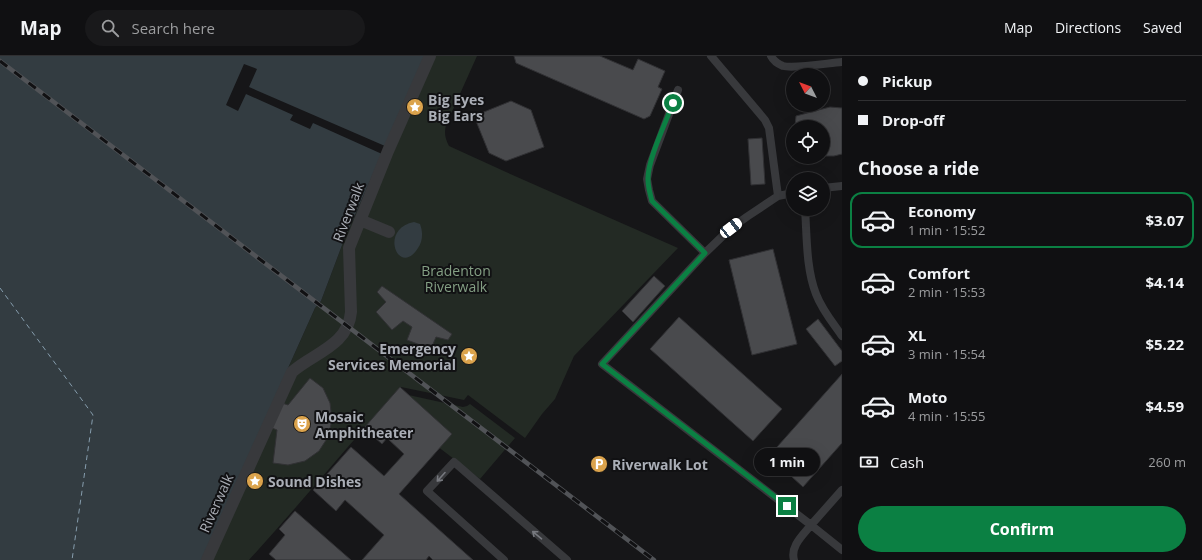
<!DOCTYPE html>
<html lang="en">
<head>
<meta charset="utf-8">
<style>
  body { margin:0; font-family:"Open Sans",sans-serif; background:#19191b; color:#f1f3f6; height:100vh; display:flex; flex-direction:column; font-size:15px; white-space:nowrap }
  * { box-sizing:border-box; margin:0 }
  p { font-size:13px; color:#9c9d9f }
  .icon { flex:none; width:22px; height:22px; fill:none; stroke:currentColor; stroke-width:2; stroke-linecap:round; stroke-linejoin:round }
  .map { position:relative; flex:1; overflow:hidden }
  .sheet { display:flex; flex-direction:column; background:#101012; width:360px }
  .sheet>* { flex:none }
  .top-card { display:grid; align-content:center; height:88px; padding:0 16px; background:#101012 }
  .needle { width:26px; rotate:312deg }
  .buttons { position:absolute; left:786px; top:12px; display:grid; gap:8px }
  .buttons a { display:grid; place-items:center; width:44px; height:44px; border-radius:50%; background:#101012; box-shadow:0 4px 16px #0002,0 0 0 1px #303032; font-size:20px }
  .end { position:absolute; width:18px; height:18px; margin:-9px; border:5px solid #0b8043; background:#fff; box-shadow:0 0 0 2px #fff }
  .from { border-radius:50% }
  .bubble { position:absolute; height:28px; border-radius:14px; background:#101012; box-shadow:0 4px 16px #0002,0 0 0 1px #303032; font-size:13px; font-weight:700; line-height:28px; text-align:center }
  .car { position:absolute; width:12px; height:24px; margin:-12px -6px; border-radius:5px; box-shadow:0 0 3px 1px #0007; background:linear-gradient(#fff 24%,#345 0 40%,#fff 0 76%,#345 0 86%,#fff 0) }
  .top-card b { display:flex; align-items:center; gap:14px; height:38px; font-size:15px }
  .top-card b+b { border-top:1px solid #303032 }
  .top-card i { width:10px; height:10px; background:#f1f3f6 }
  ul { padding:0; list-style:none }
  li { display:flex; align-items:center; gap:12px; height:56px; margin:0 8px 6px; padding:0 8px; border:2px solid transparent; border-radius:12px }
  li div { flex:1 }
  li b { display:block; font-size:15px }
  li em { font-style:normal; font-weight:700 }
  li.current { border-color:#0b8043 }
  li>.icon { width:36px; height:36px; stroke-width:1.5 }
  h2 { padding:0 16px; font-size:18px; line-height:48px }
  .pay { display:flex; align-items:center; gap:10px; height:44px; padding:0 16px; font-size:15px }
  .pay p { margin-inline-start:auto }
  .primary-button { display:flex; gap:8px; margin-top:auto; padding:8px 16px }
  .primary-button a { flex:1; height:46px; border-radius:24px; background:#0b8043; color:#fff; font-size:16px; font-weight:700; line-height:46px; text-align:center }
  header { display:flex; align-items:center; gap:24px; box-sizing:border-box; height:56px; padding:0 20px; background:#101012; border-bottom:1px solid #303032 }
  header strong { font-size:19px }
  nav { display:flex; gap:22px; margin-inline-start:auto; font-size:14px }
  .search { width:280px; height:36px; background:#19191b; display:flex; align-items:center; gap:10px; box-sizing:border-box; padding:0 14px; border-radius:22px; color:#9c9d9f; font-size:15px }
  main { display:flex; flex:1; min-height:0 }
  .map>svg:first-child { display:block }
  .green { fill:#232a24 }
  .water { fill:#333c41 }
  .pier { fill:#161618 }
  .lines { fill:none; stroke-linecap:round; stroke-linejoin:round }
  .ferry { stroke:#869dad; stroke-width:1; stroke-dasharray:5 4; stroke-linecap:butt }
  .building { fill:#494a4d; stroke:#313134 }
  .service { stroke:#38393c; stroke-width:8 }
  .pedestrian { stroke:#38393c; stroke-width:12 }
  .rail-casing { stroke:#515357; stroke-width:4.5 }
  .rail { stroke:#111113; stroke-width:3; stroke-dasharray:9; stroke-linecap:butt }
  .oneway { stroke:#77797f }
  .route { stroke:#0b8043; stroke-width:5 }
  .labels { text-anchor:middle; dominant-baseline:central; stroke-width:4; stroke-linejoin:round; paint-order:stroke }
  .poi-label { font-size:14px; font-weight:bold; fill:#aaaeb6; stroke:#111113; text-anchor:start }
  .street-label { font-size:14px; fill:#aaaeb6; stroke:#111113 }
  .park-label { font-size:14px; fill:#849f84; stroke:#111113 }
</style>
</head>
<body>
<header>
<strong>Map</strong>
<div class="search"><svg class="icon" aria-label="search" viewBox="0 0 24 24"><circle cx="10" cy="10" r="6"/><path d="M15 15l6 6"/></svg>Search here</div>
<nav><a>Map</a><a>Directions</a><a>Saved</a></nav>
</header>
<main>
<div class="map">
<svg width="842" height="504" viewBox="0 0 842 504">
  <rect width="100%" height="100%" fill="#161618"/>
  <path class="green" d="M425,0H477L446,69C444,77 445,82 449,90L506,116L678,192L574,300L555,343L542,358L525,382L468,339L464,344L401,331C349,388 301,447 249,504H202L315,252L321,245L344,184Z
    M404,338L463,351L467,350L470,348L515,382L480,423L390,354Z"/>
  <path class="water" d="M0,0H425L344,184L321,245L315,252L202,504H0Z
    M414,166L420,168C423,176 423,185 418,192C399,222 378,173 414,166Z"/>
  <path class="pier" d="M244,8L257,13L249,31L385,90L382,98L313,67L310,73L290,64L293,59L246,38L238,55L226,49Z"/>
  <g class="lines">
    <path class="ferry" d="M0,232L93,359L72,504"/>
  </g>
  <path class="building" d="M514,0H600L633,14L638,3L665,15L658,31L662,33L650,60L644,63L516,7Z
    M511,45L531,54L544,91L506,105L489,97L474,60Z
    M830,51L842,52V98L834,100H823V71H795L796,60Z
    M762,82L765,128L751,129L748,83Z
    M773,193L797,288L752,299L729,204Z
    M654,220L665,230L633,266L622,255Z
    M382,230L452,278L448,284L436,281L431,293L407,284L412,271L403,265L392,274L376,256L386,246L377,236Z
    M679,261L782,353L753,385L650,293Z
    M818,263L842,295V305L835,310L806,273Z
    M842,318V387L803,431L769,400Z
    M310,322L323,332L330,347L332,364L328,381L319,395L305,405L288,409L273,407L277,374L272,372L282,347L288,349Z
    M400,331L452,378L399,438L473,504H433L429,500L426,504H362L384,479L345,444L336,455L313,434L351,391L384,420L404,398L387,382L382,388L364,372Z
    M295,455L351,504H276L269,498L285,479L279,473Z"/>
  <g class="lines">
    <path class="service" d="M711,0L765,64L769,72L778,140L793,137
      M771,0C773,4 778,8 783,10C794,13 829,7 842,6
      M678,34L650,109L647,123L649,134L652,145L705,197
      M823,132L842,130
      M778,140L748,160L731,172L705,197L602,308L811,469L842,434
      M805,153C807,180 806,213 816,238C822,254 833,267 842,280
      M504,504L427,435L454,406L567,504
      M794,504C790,490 803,479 811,469L842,494"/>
    <path class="pedestrian" d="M360,164L389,176
      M207,504L292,316C313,297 348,290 351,256L349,192L388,95L430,0"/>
    <g class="rail-casing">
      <path id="rail" d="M0,5L654,504"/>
    </g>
    <use href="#rail" class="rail"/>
  </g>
  <defs><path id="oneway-shaft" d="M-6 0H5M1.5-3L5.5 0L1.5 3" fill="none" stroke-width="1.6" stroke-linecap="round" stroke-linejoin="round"/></defs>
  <g class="oneway">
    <use href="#oneway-shaft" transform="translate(441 421) rotate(132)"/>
    <use href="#oneway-shaft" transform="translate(537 479) rotate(-140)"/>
  </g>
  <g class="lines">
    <path class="route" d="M673,47C666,66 647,105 648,124C648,131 650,138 652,145L705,197L602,308L787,450"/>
  </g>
  <defs>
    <g id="sight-disc" transform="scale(0.9)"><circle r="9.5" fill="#dba34c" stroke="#111113"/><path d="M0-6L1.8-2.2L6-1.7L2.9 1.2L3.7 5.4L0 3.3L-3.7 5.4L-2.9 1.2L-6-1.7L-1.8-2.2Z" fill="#fff"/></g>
    <g id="theatre-disc" transform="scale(0.9)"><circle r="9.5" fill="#dba34c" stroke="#111113"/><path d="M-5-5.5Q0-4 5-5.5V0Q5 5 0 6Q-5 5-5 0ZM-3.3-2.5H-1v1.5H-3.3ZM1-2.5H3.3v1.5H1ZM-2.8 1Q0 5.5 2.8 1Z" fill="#fff"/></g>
    <g id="parking-disc" transform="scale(0.9)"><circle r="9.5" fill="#dba34c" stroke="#111113"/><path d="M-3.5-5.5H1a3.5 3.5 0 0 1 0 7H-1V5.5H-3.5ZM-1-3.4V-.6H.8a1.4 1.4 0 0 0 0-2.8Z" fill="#fff"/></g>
  </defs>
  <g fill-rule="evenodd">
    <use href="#sight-disc" x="415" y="51"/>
    <use href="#sight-disc" x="469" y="300"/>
    <use href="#theatre-disc" x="302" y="368"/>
    <use href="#parking-disc" x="599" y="408"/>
    <use href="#sight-disc" x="255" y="425"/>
  </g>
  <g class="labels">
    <g class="poi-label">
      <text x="428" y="43">Big Eyes<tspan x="428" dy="16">Big Ears</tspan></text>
      <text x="456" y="292" text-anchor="end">Emergency<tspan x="456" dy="16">Services Memorial</tspan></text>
      <text x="315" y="360">Mosaic<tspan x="315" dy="16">Amphitheater</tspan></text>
      <text x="612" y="408">Riverwalk Lot</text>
      <text x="268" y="425">Sound Dishes</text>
    </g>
    <g class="street-label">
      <text transform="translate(348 156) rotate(-69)">Riverwalk</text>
      <text transform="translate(216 447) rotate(-66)">Riverwalk</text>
    </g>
    <g class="park-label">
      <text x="456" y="214">Bradenton<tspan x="456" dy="16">Riverwalk</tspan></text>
    </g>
  </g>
</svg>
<div class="buttons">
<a><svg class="needle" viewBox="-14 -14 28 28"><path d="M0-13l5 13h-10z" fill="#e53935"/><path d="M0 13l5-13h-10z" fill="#9c9d9f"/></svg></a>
<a><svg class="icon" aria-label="locate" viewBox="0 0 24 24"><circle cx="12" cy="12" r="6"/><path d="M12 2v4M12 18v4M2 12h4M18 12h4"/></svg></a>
<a><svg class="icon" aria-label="layers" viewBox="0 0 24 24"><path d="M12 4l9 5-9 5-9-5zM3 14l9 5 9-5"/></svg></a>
</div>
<i class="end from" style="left:673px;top:47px"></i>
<i class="end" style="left:787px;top:450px"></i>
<div class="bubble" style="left:754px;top:392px;width:66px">1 min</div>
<i class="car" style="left:731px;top:172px;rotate:52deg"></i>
</div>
<section class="sheet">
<div class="top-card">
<b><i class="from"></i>Pickup</b>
<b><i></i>Drop-off</b>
</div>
<h2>Choose a ride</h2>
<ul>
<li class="current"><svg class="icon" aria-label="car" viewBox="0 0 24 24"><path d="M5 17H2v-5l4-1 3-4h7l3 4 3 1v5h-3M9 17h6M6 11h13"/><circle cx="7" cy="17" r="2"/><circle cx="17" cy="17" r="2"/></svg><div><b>Economy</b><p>1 min · 15:52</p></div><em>$3.07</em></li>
<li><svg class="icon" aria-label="car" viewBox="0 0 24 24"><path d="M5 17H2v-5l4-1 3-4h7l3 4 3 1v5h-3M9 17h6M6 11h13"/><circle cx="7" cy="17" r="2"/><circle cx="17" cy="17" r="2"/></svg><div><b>Comfort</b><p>2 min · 15:53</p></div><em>$4.14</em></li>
<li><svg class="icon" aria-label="car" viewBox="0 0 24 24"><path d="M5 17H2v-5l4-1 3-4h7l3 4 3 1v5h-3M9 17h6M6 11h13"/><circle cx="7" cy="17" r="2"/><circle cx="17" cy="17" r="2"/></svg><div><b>XL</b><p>3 min · 15:54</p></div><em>$5.22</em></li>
<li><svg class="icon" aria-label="car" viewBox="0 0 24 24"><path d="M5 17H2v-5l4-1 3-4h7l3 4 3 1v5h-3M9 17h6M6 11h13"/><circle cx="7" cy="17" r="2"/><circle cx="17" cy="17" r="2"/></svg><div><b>Moto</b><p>4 min · 15:55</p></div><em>$4.59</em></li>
</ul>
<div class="pay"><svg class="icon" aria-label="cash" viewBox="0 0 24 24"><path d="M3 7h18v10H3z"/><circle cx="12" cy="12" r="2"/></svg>Cash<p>260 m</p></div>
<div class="primary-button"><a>Confirm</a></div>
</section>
</main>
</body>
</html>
